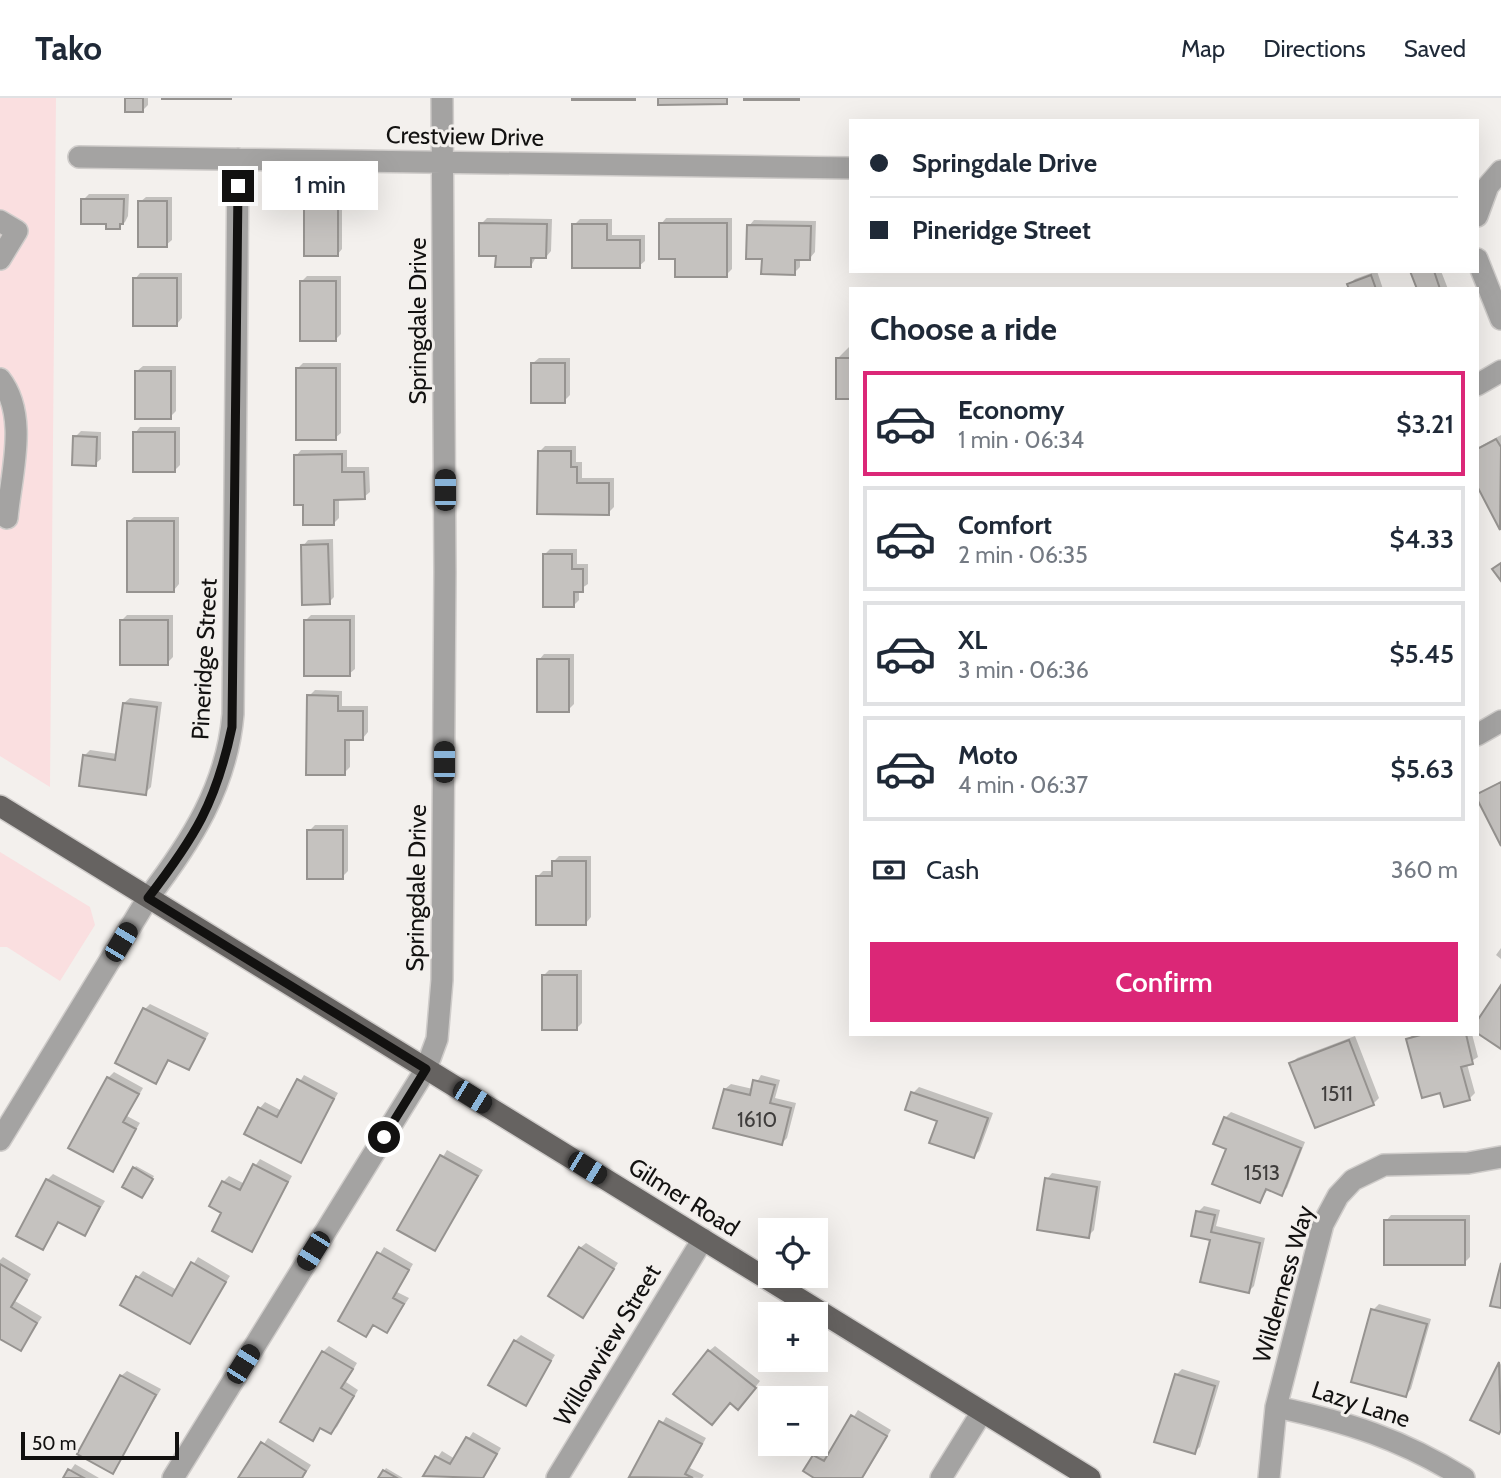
<!DOCTYPE html>
<html lang="en">
<head>
<meta charset="utf-8">
<style>
  body { margin:0; font-family:Cabin,sans-serif; background:#f2f2f3; color:#1f2937; height:100vh; display:flex; flex-direction:column; font-size:26px; white-space:nowrap }
  * { box-sizing:border-box; margin:0 }
  p { font-size:23px; color:#747a83 }
  .icon { flex:none; width:38px; height:38px; fill:none; stroke:currentColor; stroke-width:2; stroke-linecap:round; stroke-linejoin:round }
  .map { position:relative; flex:1; overflow:hidden }
  .side { position:absolute; left:849px; top:189px; width:630px; height:749px; display:flex; flex-direction:column; background:#fff; border-radius:0px; box-shadow:0 7px 28px #0002 }
  .side>* { flex:none }
  .banner { position:absolute; left:849px; top:21px; width:630px; height:154px; border-radius:0px; box-shadow:0 7px 28px #0002; display:grid; align-content:center; height:154px; padding:0 21px; background:#fff }
  .tools { position:absolute; left:758px; top:1120px; display:grid; gap:14px }
  .tools a { display:grid; place-items:center; width:70px; height:70px; border-radius:0px; background:#fff; box-shadow:0 7px 28px #0002; font-size:35px }
  .scale { position:absolute; left:21px; bottom:18px; width:158px; box-sizing:border-box; padding-left:7px; border:4px solid #121110; border-top:0; font-size:19px; line-height:24px; white-space:nowrap; color:#121110; -webkit-text-stroke:5px #f3f0ed; paint-order:stroke }
  .end { position:absolute; width:32px; height:32px; margin:-16px; border:9px solid #121110; background:#fff; box-shadow:0 0 0 4px #fff }
  .from { border-radius:50% }
  .bubble { position:absolute; height:49px; border-radius:0px; background:#fff; box-shadow:0 7px 28px #0002; font-size:23px; font-weight:600; line-height:49px; text-align:center }
  .car { position:absolute; width:21px; height:42px; margin:-21px -10px; border-radius:9px; box-shadow:0 0 5px 2px #0007; background:linear-gradient(#222 24%,#8ab4d8 0 40%,#222 0 76%,#8ab4d8 0 86%,#222 0) }
  .banner b { display:flex; align-items:center; gap:24px; height:66px; font-size:26px }
  .banner b+b { border-top:2px solid #e0e1e3 }
  .banner i { width:18px; height:18px; background:#1f2937 }
  ul { padding:0; list-style:none }
  li { display:flex; align-items:center; gap:21px; height:105px; margin:0 14px 10px; padding:0 7px; border:4px solid #e0e1e3; border-radius:0px }
  li div { flex:1 }
  li b { display:block; font-size:26px }
  li em { font-style:normal; font-weight:600 }
  li.on { border-color:#db2777 }
  li>.icon { width:63px; height:63px; stroke-width:1.5 }
  h2 { padding:0 21px; font-size:32px; line-height:84px }
  .pay { display:flex; align-items:center; gap:18px; height:77px; padding:0 21px; font-size:26px }
  .pay p { margin-inline-start:auto }
  .primary-button { display:flex; gap:14px; margin-top:auto; padding:14px 21px }
  .primary-button a { flex:1; height:80px; border-radius:0px; background:#db2777; color:#fff; font-size:28px; font-weight:600; line-height:80px; text-align:center }
  header { display:flex; align-items:center; gap:42px; box-sizing:border-box; height:98px; padding:0 35px; background:#fff; border-bottom:2px solid #e0e1e3 }
  header strong { font-size:33px }
  nav { display:flex; gap:38px; margin-inline-start:auto; font-size:24px }
  .map>svg:first-child { display:block }
  .commercial { fill:#fadfe0 }
  .shadow { fill:#0003 }
  .building { fill:#c5c2bf; stroke:#969390; stroke-width:2 }
  .lines { fill:none; stroke-linecap:round; stroke-linejoin:round }
  .minor-casing { stroke:#cfccca; stroke-width:24 }
  .major-casing { stroke:#cfccca; stroke-width:24 }
  .minor { stroke:#a4a3a2; stroke-width:21 }
  .major { stroke:#666361; stroke-width:21 }
  .route { stroke:#121110; stroke-width:9 }
  .labels { text-anchor:middle; dominant-baseline:central; stroke-width:6; stroke-linejoin:round; paint-order:stroke }
  .number-label { font-size:21px; fill:#3f3d3c }
  .street-label { font-size:24px; fill:#121110; stroke:#f3f0ed }
</style>
</head>
<body>
<header>
<strong>Tako</strong>
<nav><a>Map</a><a>Directions</a><a>Saved</a></nav>
</header>
<div class="map">
<svg width="1501" height="1380" viewBox="0 0 1501 1380">
  <rect width="100%" height="100%" fill="#f3f0ed"/>
  <path class="commercial" d="M0,0H56L50,689L0,658Z
    M0,754L90,809L95,827L60,883L7,849H0Z"/>
  <path class="shadow" d="M126,0H148V7L142,13Z
    M89,96H129L128,118L125,124L119,129L108,124L83,102Z
    M146,99H172V142L166,147L140,104Z
    M312,104H342V151L337,157L306,110Z
    M487,120L552,121L551,153L546,159H536L531,168L497,156L481,126Z
    M666,120H732V171L726,177L677,160L661,126Z
    M580,121H612V137H645V163L639,168L574,127Z
    M754,122L816,123L815,154L810,160H800V169L794,175L764,159L749,128Z
    M1377,173L1383,191H1351L1349,186L1355,181Z
    M1412,173H1441L1448,191H1418Z
    M140,175H182V220L177,226L135,181Z
    M307,178H341V236L335,242L301,184Z
    M850,248V299H837V261Z
    M539,260H570V297L564,303L533,265Z
    M303,265H341V335L335,340L297,271Z
    M143,268H176V313L170,319L137,273Z
    M140,329H180V367L174,373L135,335Z
    M81,333L101,334V361L95,366L75,339Z
    M1501,337V429H1500L1477,384V350Z
    M545,348H576V364H582V380H614V409L608,415L540,353Z
    M301,352H347V369H369L370,394L364,399L339,400V420L334,425L296,358Z
    M134,419H179V486L174,492L128,424Z
    M333,441L334,499L329,504L303,448L308,442Z
    M550,451H577V466H588V486L579,492V502L573,508L545,456Z
    M127,517H173V559L167,565L121,523Z
    M311,517H355V571L349,576L305,523Z
    M544,556H574V606L568,612L539,562Z
    M315,592L342,593V608H368V634L363,640H350V669L344,675L309,598Z
    M130,600L162,604L151,689L145,695L84,658L90,652L118,656L124,605Z
    M1501,683V744L1477,697Z
    M315,727H348V773L342,779L309,733Z
    M559,758H591V819L586,825L538,778L543,773H553V764Z
    M1501,850V861L1496,857Z
    M549,872H582V925L576,931L543,878Z
    M150,906L209,935L189,970L170,961L156,984L145,911Z
    M1413,936H1472L1478,959L1467,966L1475,995L1469,1001L1441,993L1408,942Z
    M1355,938L1379,1000L1373,1006L1291,966L1297,960Z
    M114,974L143,990L127,1018L140,1025L112,1071L108,980Z
    M304,977L338,995L300,1062L260,1010L265,1004L282,1013Z
    M761,977L780,982L775,1000L796,1005L787,1040L781,1046L725,991L731,986L753,991Z
    M919,989L993,1015L979,1053L974,1058L913,995Z
    M1231,1014L1305,1044L1287,1090L1281,1096L1268,1091L1260,1103L1228,1050L1225,1020Z
    M447,1052L483,1072L435,1151L400,1131Z
    M260,1061L292,1078L252,1152L224,1114L223,1084L229,1078L243,1085Z
    M136,1068L154,1078L144,1095L134,1071Z
    M1052,1075L1101,1083L1094,1132L1088,1138L1047,1081Z
    M53,1076L105,1103L85,1136L60,1123L43,1150L47,1082Z
    M1204,1108L1220,1112L1216,1128L1265,1140L1254,1188L1248,1194L1212,1141L1198,1114Z
    M1391,1117H1470V1159L1464,1165L1386,1123Z
    M586,1145L618,1165L583,1218L580,1150Z
    M384,1149L413,1166L397,1194L409,1200L387,1233L375,1226L366,1237L340,1222Z
    M3,1159L31,1176L15,1203L42,1219L20,1251L0,1239V1162Z
    M198,1159L230,1178L189,1244L138,1179L143,1173L177,1192Z
    M1379,1206L1431,1221L1411,1291L1406,1297L1373,1212Z
    M521,1237L555,1257L525,1306L515,1243Z
    M329,1248L357,1265L346,1284L358,1292L337,1329L331,1334L322,1329L312,1341L323,1254Z
    M715,1248L760,1283L744,1304L731,1303L709,1253Z
    M1501,1265V1331L1498,1334L1472,1321Z
    M1182,1271L1220,1283L1200,1349L1194,1354L1176,1277Z
    M127,1273L161,1291L113,1373L121,1278Z
    M858,1312L891,1332L863,1380H818L814,1358L820,1352L829,1358Z
    M666,1319L706,1340L690,1370L704,1377L702,1380L631,1378Z
    M473,1334L501,1350L484,1380L425,1378L442,1353L455,1361Z
    M268,1340L311,1367L303,1380H240Z
    M75,1366L99,1380H65Z
    M386,1370L403,1380H380Z"/>
  <path class="building" d="M125,0H143V14H125Z
    M162,0H231V1H162Z
    M572,0H635V2H572Z
    M658,0H727V6L658,7Z
    M744,0H799V2H744Z
    M81,101H124L123,126H120V131H106V126H81Z
    M138,103H167V149H138Z
    M304,109H338V158H304Z
    M479,125L547,126L546,160H531V169H495L496,158H479Z
    M659,125H727V179H675V161H659Z
    M572,126H607V142H640V170H572Z
    M747,127L811,128L810,162H795V177L761,176L762,161H746Z
    M1410,173H1434L1440,191H1417Z
    M1371,177L1376,191H1349L1347,186Z
    M133,180H177V228H133Z
    M300,183H336V243H300Z
    M836,260H850V301H836Z
    M531,265H565V305H531Z
    M296,270H336V342H296Z
    M135,273H171V321H135Z
    M133,334H175V374H133Z
    M73,338L97,339L96,368L72,367Z
    M1496,341L1501,349L1500,432L1477,388V351Z
    M538,353H571V369H577V385H609V417L537,416Z
    M342,356V374H364L365,401L334,402V427H303V407H294V357Z
    M127,423H174V494H127Z
    M328,446L330,506L302,507L301,447Z
    M543,456H572V471H583V494H574V509H543Z
    M1501,465V483L1492,471Z
    M120,522H168V567H120Z
    M304,522H350V578H304Z
    M537,561H569V614H537Z
    M307,597L338,598V613H363V642H345V677H306Z
    M123,605L157,609L146,697L79,688L83,657L115,662Z
    M1501,684V748L1477,701V696Z
    M307,732H343V781H307Z
    M552,763H586V827H536V778H552Z
    M542,877H577V932H542Z
    M1501,887V951L1477,935V923Z
    M143,910L205,941L189,972L168,962L156,986L115,965Z
    M1424,936H1466L1473,966L1461,969L1470,1002L1444,1009L1440,995L1422,1000L1406,941Z
    M1349,942L1374,1007L1315,1030L1289,965Z
    M107,979L139,996L123,1024L136,1031L113,1074L68,1050Z
    M297,981L334,1001L301,1065L244,1036L258,1009L277,1019Z
    M753,982L775,987L770,1005L791,1010L782,1047L713,1030L724,991L750,997Z
    M911,994L988,1020L974,1060L929,1045L937,1023L905,1012Z
    M1224,1019L1301,1050L1282,1098L1266,1091L1260,1105L1212,1086L1226,1051L1213,1046Z
    M440,1057L478,1078L435,1153L397,1132Z
    M253,1066L288,1084L252,1154L212,1133L221,1115L209,1108L222,1083L240,1092Z
    M133,1069L153,1081L142,1100L122,1089Z
    M1045,1080L1097,1089L1089,1140L1037,1132Z
    M46,1081L100,1109L85,1138L58,1124L43,1152L16,1138Z
    M1196,1113L1215,1117L1211,1134L1260,1145L1249,1195L1200,1184L1210,1142L1191,1138Z
    M1384,1122H1465V1167H1384Z
    M579,1149L614,1171L583,1220L548,1198Z
    M377,1154L409,1172L393,1200L404,1206L387,1235L373,1227L366,1239L338,1223Z
    M191,1164L226,1184L190,1246L120,1207L136,1178L172,1198Z
    M1501,1165V1210L1490,1208Z
    M0,1166L27,1182L11,1209L37,1225L21,1253L0,1241Z
    M1371,1211L1427,1226L1406,1299L1351,1284Z
    M514,1242L551,1263L526,1308L488,1287Z
    M708,1252L756,1290L738,1312L730,1305L712,1327L673,1296Z
    M322,1253L353,1271L341,1290L354,1298L331,1336L320,1330L313,1343L280,1324Z
    M1499,1264L1501,1332L1499,1336L1470,1322Z
    M1175,1276L1215,1288L1195,1356L1154,1344Z
    M120,1277L156,1297L113,1376L77,1356Z
    M851,1317L887,1338L862,1380H814L803,1373L813,1357L824,1363Z
    M659,1323L702,1346L685,1376L693,1380L629,1379Z
    M466,1339L497,1356L483,1380L423,1378L435,1358L450,1366Z
    M261,1344L306,1373L302,1380H238Z
    M68,1371L84,1380H63Z
    M383,1372L397,1380H378Z"/>
  <g class="lines">
    <g class="minor-casing">
      <path id="minor" d="M79,59L850,70
        M1477,118L1488,88L1501,73
        M0,123L17,133L0,161
        M1477,161L1501,221
        M0,281C29,318 11,376 7,420
        M1477,287L1501,273
        M1477,637L1501,623
        M0,1042L148,800C191,744 227,688 233,616L238,61
        M1276,1309C1348,1324 1401,1341 1464,1380
        M173,1380L426,971L437,941L442,882L445,474L442,0
        M557,1380L703,1141
        M941,1380L982,1314
        M1269,1380L1276,1309L1323,1126L1338,1098L1353,1082L1384,1067L1468,1065L1501,1059"/>
    </g>
    <g class="major-casing">
      <path id="major" d="M0,708L1090,1380"/>
    </g>
    <use href="#minor" class="minor"/>
    <use href="#major" class="major"/>
  </g>
  <g class="lines">
    <path class="route" d="M238,88L232,629C216,705 195,739 148,800L426,971L384,1039"/>
  </g>
  <g class="labels">
    <g class="number-label">
      <text x="1337" y="995">1511</text>
      <text x="757" y="1021">1610</text>
      <text x="1262" y="1074">1513</text>
    </g>
    <g class="street-label">
      <text transform="translate(465 38) rotate(1)">Crestview Drive</text>
      <text transform="translate(417 223) rotate(-90)">Springdale Drive</text>
      <text transform="translate(204 561) rotate(-87)">Pineridge Street</text>
      <text transform="translate(416 790) rotate(-89)">Springdale Drive</text>
      <text transform="translate(684 1099) rotate(32)">Gilmer Road</text>
      <text transform="translate(1283 1186) rotate(-74)">Wilderness Way</text>
      <text transform="translate(607 1247) rotate(-59)">Willowview Street</text>
      <text transform="translate(1361 1306) rotate(18)">Lazy Lane</text>
    </g>
  </g>
</svg>
<div class="tools">
<a><svg class="icon" aria-label="locate" viewBox="0 0 24 24"><circle cx="12" cy="12" r="6"/><path d="M12 2v4M12 18v4M2 12h4M18 12h4"/></svg></a>
<a>+</a>
<a>−</a>
</div>
<div class="scale">50 m</div>
<i class="end from" style="left:384px;top:1039px"></i>
<i class="end" style="left:238px;top:88px"></i>
<div class="bubble" style="left:262px;top:63px;width:116px">1 min</div>
<i class="car" style="left:445px;top:392px;rotate:0deg"></i>
<i class="car" style="left:444px;top:664px;rotate:0deg"></i>
<i class="car" style="left:121px;top:844px;rotate:31deg"></i>
<i class="car" style="left:472px;top:999px;rotate:122deg"></i>
<i class="car" style="left:587px;top:1070px;rotate:122deg"></i>
<i class="car" style="left:313px;top:1153px;rotate:212deg"></i>
<i class="car" style="left:243px;top:1266px;rotate:32deg"></i>
<div class="banner">
<b><i class="from"></i>Springdale Drive</b>
<b><i></i>Pineridge Street</b>
</div>
<section class="side">
<h2>Choose a ride</h2>
<ul>
<li class="on"><svg class="icon" aria-label="car" viewBox="0 0 24 24"><path d="M5 17H2v-5l4-1 3-4h7l3 4 3 1v5h-3M9 17h6M6 11h13"/><circle cx="7" cy="17" r="2"/><circle cx="17" cy="17" r="2"/></svg><div><b>Economy</b><p>1 min · 06:34</p></div><em>$3.21</em></li>
<li><svg class="icon" aria-label="car" viewBox="0 0 24 24"><path d="M5 17H2v-5l4-1 3-4h7l3 4 3 1v5h-3M9 17h6M6 11h13"/><circle cx="7" cy="17" r="2"/><circle cx="17" cy="17" r="2"/></svg><div><b>Comfort</b><p>2 min · 06:35</p></div><em>$4.33</em></li>
<li><svg class="icon" aria-label="car" viewBox="0 0 24 24"><path d="M5 17H2v-5l4-1 3-4h7l3 4 3 1v5h-3M9 17h6M6 11h13"/><circle cx="7" cy="17" r="2"/><circle cx="17" cy="17" r="2"/></svg><div><b>XL</b><p>3 min · 06:36</p></div><em>$5.45</em></li>
<li><svg class="icon" aria-label="car" viewBox="0 0 24 24"><path d="M5 17H2v-5l4-1 3-4h7l3 4 3 1v5h-3M9 17h6M6 11h13"/><circle cx="7" cy="17" r="2"/><circle cx="17" cy="17" r="2"/></svg><div><b>Moto</b><p>4 min · 06:37</p></div><em>$5.63</em></li>
</ul>
<div class="pay"><svg class="icon" aria-label="cash" viewBox="0 0 24 24"><path d="M3 7h18v10H3z"/><circle cx="12" cy="12" r="2"/></svg>Cash<p>360 m</p></div>
<div class="primary-button"><a>Confirm</a></div>
</section>
</div>
</body>
</html>
